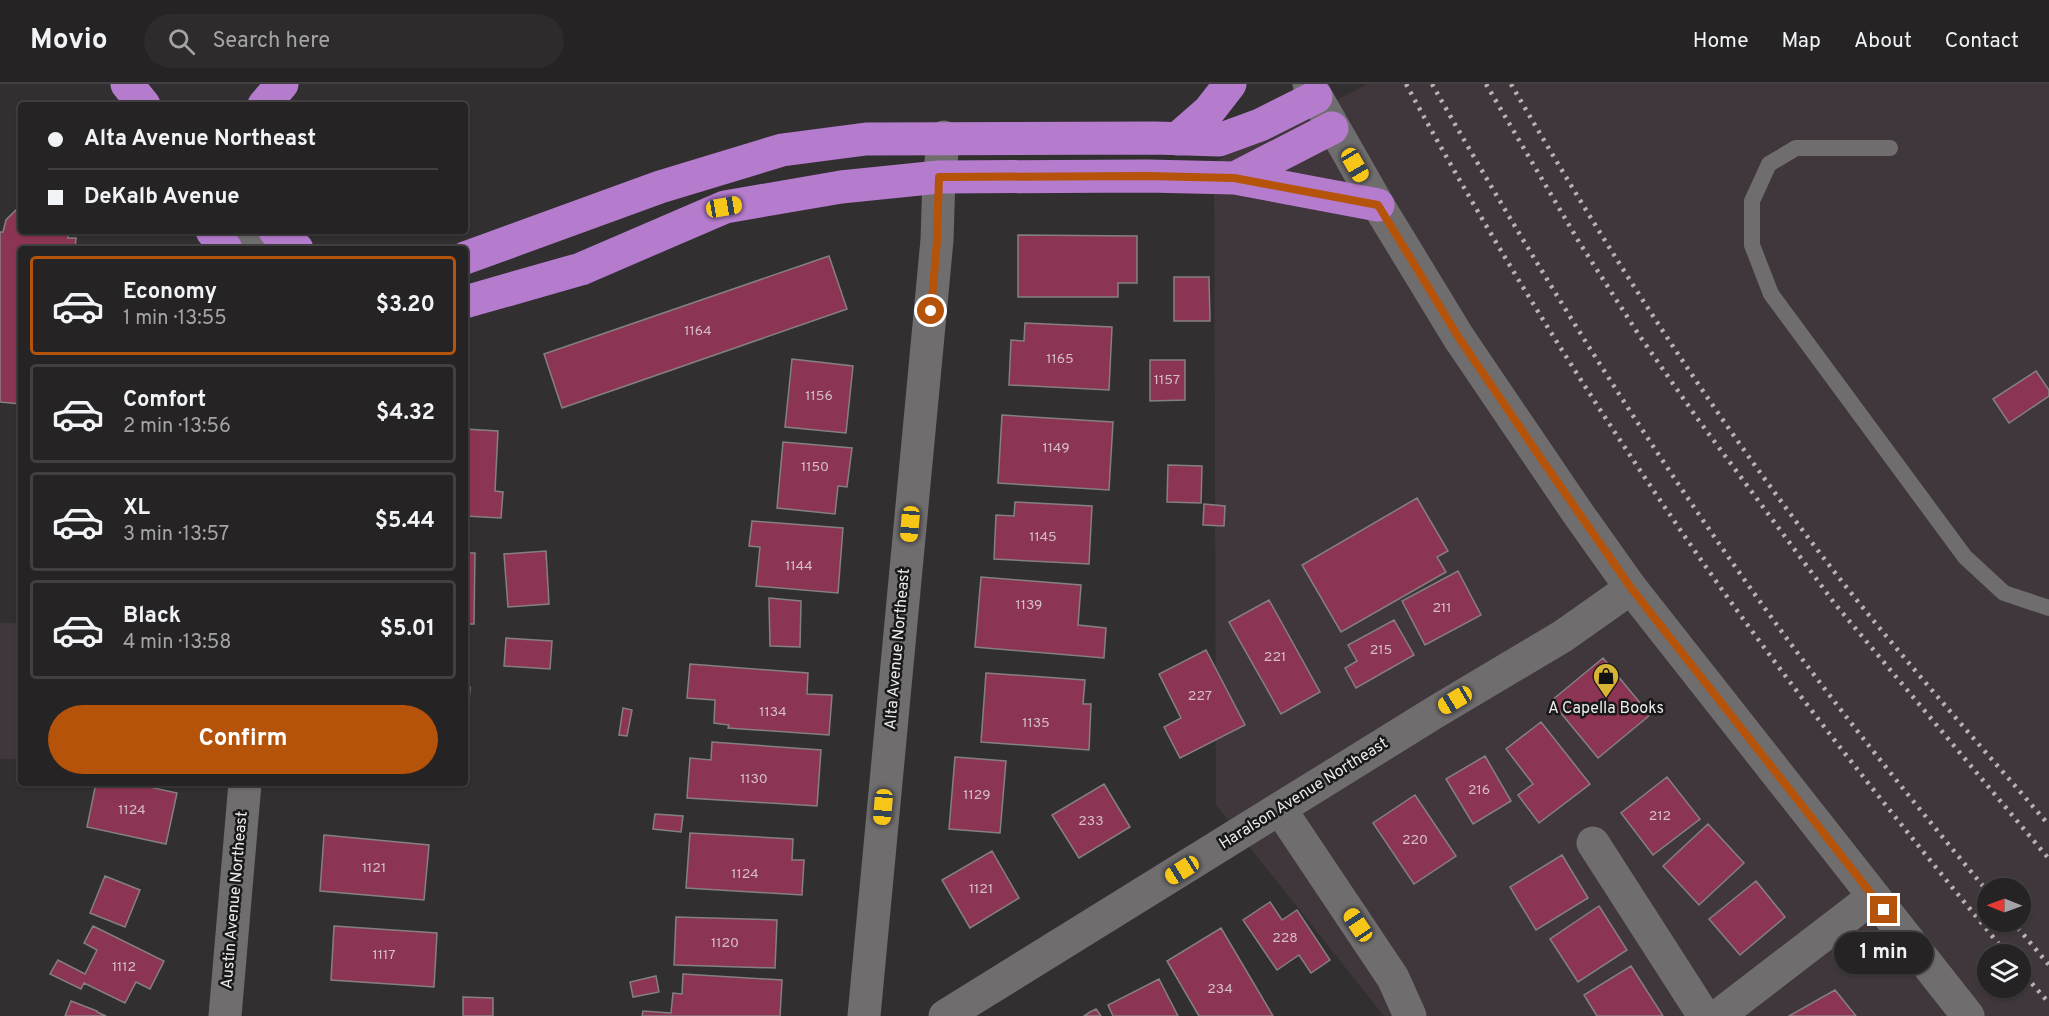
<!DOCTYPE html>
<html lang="en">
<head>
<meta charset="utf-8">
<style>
  body { margin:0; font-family:Overpass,sans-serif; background:#2e2b2d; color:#f1f3f6; height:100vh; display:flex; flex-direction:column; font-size:22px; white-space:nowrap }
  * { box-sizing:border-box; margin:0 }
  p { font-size:20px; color:#a4a4a7 }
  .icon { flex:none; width:33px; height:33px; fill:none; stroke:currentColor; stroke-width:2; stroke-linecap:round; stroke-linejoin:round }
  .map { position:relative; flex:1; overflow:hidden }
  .drawer { position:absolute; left:18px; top:162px; width:450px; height:540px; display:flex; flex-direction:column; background:#262325; border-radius:6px; box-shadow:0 2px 4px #0004,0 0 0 2px #424042 }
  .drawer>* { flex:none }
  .banner { position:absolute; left:18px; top:18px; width:450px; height:132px; border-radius:6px; box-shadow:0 2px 4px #0004,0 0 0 2px #424042; display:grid; align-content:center; height:132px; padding:0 30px; background:#262325 }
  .needle { width:39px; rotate:271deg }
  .controls { position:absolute; left:1977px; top:794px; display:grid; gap:12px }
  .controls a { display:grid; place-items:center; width:54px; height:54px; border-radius:50%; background:#262325; box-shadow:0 2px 4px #0004,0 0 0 2px #424042; font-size:30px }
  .end { position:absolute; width:27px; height:27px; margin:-14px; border:8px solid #b45309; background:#fff; box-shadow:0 0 0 3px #fff }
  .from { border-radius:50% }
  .bubble { position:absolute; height:42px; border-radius:21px; background:#262325; box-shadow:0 2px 4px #0004,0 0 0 2px #424042; font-size:20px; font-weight:700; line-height:42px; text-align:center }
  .car { position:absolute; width:18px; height:36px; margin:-18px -9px; border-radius:8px; box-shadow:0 0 4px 2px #0007; background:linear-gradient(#f5c518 24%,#345 0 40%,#f5c518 0 76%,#345 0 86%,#f5c518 0) }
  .banner b { display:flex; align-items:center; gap:21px; height:57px; font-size:22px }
  .banner b+b { border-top:2px solid #424042 }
  .banner i { width:15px; height:15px; background:#f1f3f6 }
  ul { padding:10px 0 0; list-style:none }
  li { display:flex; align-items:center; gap:18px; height:99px; margin:0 12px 9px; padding:0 18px; border:3px solid #424042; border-radius:6px }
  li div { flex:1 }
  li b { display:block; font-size:22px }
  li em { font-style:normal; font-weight:700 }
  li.active { border-color:#b45309 }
  li>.icon { width:54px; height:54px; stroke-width:1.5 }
  .button { display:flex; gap:12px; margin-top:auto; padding:12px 30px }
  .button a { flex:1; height:69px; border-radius:36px; background:#b45309; color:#fff; font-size:24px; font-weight:700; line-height:69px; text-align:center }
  header { display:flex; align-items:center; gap:36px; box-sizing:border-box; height:84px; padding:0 30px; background:#262325; border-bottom:2px solid #424042 }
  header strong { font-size:28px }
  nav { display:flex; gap:33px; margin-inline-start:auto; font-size:21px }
  .search { width:420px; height:54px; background:#2e2b2d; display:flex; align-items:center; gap:15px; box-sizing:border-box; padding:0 21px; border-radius:33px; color:#a4a4a7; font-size:22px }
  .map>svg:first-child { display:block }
  .built { fill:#3f373c; fill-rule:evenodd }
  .building { fill:#8c3453; stroke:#848081; stroke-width:1.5 }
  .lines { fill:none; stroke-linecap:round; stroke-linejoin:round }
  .lane { stroke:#706d6f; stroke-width:16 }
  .street { stroke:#706d6f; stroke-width:33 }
  .secondary { stroke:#706d6f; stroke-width:33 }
  .highway { stroke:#b57ccd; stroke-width:33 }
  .rail { stroke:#b4b2b3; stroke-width:4.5; stroke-dasharray:3 6; stroke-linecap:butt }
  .route { stroke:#b45309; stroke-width:8 }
  .labels { text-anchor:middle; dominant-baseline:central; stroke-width:5; stroke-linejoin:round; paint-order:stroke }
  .number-label { font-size:14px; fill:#d4bdc6 }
  .street-label { font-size:16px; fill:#ecebec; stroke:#191819 }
  .poi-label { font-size:16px; fill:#ecebec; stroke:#191819 }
</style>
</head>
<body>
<header>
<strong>Movio</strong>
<div class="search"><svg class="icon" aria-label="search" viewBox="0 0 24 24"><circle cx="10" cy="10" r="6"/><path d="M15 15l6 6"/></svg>Search here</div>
<nav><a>Home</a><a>Map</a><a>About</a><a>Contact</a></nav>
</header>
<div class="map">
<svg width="2049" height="932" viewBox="0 0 2049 932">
  <rect width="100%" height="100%" fill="#322f31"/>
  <path class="built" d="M1368,0H2049V932H1384L1216,721L1214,78ZM1988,804H2020V837H1988ZM1988,870H2020V903H1988Z
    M0,539H21V675H0Z"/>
  <path class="building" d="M21,124V147H67L68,154H76L75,165H21V320L0,318V148H3L6,136L17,125Z
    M1018,151L1137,152V199H1118V213H1018Z
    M829,172L847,225L562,324L544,270Z
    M1174,193H1209L1210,237H1174Z
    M1025,239L1112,243L1109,306L1009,301L1011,256L1024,257Z
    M792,275L853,282L846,349L785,343Z
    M1150,276H1185V316L1150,317Z
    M2036,287L2049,306V312L2009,339L1993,315Z
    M1002,331L1113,338L1109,406L998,399Z
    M465,345L498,347L495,407L503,408L501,434L465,432Z
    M783,358L852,364L847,403L838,402L835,430L777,424Z
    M1168,381L1202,382L1201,419L1167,418Z
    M1417,414L1448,467L1437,473L1446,488L1341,548L1302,481Z
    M1015,418L1092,422L1089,480L994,475L996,431L1014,432Z
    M1204,420L1225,422L1224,442L1203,441Z
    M752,437L843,444L838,509L756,502L760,463L749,462Z
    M546,467L549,520L508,523L504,470Z
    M465,469H475L474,540H465Z
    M1458,487L1481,531L1425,561L1402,517Z
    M981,493L1081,501L1078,541L1106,544L1104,574L975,563Z
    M769,514L801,517L800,563L770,562Z
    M1269,516L1320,608L1281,630L1229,538Z
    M1394,536L1414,571L1356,604L1345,584L1357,577L1348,561Z
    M506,554L552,557L550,585L504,582Z
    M1206,566L1245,641L1180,674L1164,643L1181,634L1159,590Z
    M1603,574L1650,631L1598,674L1551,617Z
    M690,580L808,589L807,610L832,611L829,651L728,644L729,641L714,639L715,616L687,614Z
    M986,589L1085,596L1083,620H1091L1089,666L981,658Z
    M465,602L470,603L465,673Z
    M623,624L632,626L627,652L619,651Z
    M1541,638L1590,700L1539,739L1518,711L1533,700L1506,665Z
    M712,658L821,666L817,722L687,714L690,674L711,676Z
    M1485,672L1511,717L1473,740L1446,695Z
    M955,673L1006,677L1000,749L949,745Z
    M1667,693L1700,735L1653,771L1621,729Z
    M96,699H131L177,709L166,760L87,743Z
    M1104,700L1130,743L1079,774L1052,731Z
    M1415,711L1456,772L1414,800L1373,739Z
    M655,730L683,732L681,748L653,745Z
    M1708,740L1744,779L1699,821L1663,782Z
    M690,749L793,755L792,776H804L802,811L686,804Z
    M324,751L429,761L424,816L320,807Z
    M992,767L1019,814L970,844L942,796Z
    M1562,771L1588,814L1536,846L1510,803Z
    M105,792L140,806L125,843L90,829Z
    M1756,797L1785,833L1740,871L1709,835Z
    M1270,818L1282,836L1297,826L1330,876L1311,889L1299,871L1277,886L1243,836Z
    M1599,822L1627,866L1578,898L1550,855Z
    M676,833L777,836L775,884L674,881Z
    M93,842L164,877L150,905L136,898L125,919L84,899L81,905L50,890L58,876L85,890L97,866L84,859Z
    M334,842L437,849L434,903L331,896Z
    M1221,844L1273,932H1199L1167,877Z
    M1631,882L1663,932H1597L1584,911Z
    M683,890L782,896L780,932H642L643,927L671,929L673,909L682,910Z
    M656,892L659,908L633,913L630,898Z
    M1159,895L1178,932H1113L1108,921Z
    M1835,906L1856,932H1789Z
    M463,913L493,914V932H463Z
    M71,917L97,927V928L106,932H65Z
    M1096,925L1101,932H1084L1090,928Z"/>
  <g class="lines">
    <path class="lane" d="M1890,64H1796L1769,80L1752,117V161L1771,210L1965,473L2004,509L2049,524"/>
    <path class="street" d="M247,165L255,147
      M1280,725L1393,894L1410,932
      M1593,759L1704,932
      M225,932L245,699
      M864,932L937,156L939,93L944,53
      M945,932L1437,627L1563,552L1631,504
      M1718,932L1873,813"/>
    <path class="secondary" d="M1309,0L1378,121L1459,254L1577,428L1631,504L1968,932"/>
    <path class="highway" d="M127,0L144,21
      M264,21L282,0
      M1177,55L1209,27L1230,0
      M1235,94L1332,44
      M212,147L226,165
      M275,147L297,165
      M465,174L660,103L782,66L866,55L1155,54L1219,56L1260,41L1316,13
      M465,218L581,185L725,123L841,103L939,93L1147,92L1235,94L1378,121"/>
    <path class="rail" d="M1406,0C1489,153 1581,301 1679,444C1780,592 1893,732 2007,870
      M1432,0C1540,190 1656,376 1785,552C1850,640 1918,724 1988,808
      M1486,0L1579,158L1639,251L1697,334L1835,520L2049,775
      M1511,0C1610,171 1718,339 1840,495C1907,580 1979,660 2049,741
      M2012,837L2049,881
      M2020,886L2049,919"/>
  </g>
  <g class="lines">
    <path class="route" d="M931,227L937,156L939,93L1147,92L1234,94L1378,121L1459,254L1542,376L1631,504L1884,826"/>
  </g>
  <defs>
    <g id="shop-pin" transform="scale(1.35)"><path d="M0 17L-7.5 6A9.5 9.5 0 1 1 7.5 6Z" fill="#d7b434" stroke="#191819"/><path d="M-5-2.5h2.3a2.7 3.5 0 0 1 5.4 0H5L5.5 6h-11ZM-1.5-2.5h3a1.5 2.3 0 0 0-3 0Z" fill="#111"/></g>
  </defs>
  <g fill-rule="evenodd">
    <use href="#shop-pin" x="1606" y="592"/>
  </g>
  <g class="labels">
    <g class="number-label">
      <text x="698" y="247">1164</text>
      <text x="1060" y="275">1165</text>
      <text x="1167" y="296">1157</text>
      <text x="819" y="312">1156</text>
      <text x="1056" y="364">1149</text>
      <text x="815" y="383">1150</text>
      <text x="1043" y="453">1145</text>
      <text x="799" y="482">1144</text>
      <text x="1029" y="521">1139</text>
      <text x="1442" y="524">211</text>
      <text x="1381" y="566">215</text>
      <text x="1275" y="573">221</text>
      <text x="1200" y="612">227</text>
      <text x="773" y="628">1134</text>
      <text x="1036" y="639">1135</text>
      <text x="754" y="695">1130</text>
      <text x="1479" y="706">216</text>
      <text x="977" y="711">1129</text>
      <text x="132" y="726">1124</text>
      <text x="1660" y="732">212</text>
      <text x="1091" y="737">233</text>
      <text x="1415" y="756">220</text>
      <text x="374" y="784">1121</text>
      <text x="745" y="790">1124</text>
      <text x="981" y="805">1121</text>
      <text x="1285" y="854">228</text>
      <text x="725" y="859">1120</text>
      <text x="384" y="871">1117</text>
      <text x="124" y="883">1112</text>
      <text x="1220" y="905">234</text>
    </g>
    <g class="street-label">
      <text transform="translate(898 565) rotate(-85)">Alta Avenue Northeast</text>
      <text transform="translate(1304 710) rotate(-32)">Haralson Avenue Northeast</text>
      <text transform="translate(235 816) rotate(-85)">Austin Avenue Northeast</text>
    </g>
    <g class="poi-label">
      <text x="1606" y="625">A Capella Books</text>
    </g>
  </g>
</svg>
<div class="controls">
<a><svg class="needle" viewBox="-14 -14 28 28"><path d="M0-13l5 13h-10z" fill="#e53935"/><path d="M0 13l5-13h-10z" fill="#a4a4a7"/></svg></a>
<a><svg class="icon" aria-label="layers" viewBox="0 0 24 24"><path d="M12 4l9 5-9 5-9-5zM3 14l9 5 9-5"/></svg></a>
</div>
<i class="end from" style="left:931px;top:227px"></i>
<i class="end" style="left:1884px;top:826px"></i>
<div class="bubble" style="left:1834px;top:848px;width:99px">1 min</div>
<i class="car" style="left:1355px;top:81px;rotate:150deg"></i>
<i class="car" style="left:724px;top:123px;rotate:80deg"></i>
<i class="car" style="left:910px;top:440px;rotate:185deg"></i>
<i class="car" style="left:1455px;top:616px;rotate:239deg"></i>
<i class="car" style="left:883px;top:723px;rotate:185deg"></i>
<i class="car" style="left:1182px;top:786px;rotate:238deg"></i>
<i class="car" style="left:1358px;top:841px;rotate:326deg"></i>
<div class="banner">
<b><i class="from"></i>Alta Avenue Northeast</b>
<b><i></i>DeKalb Avenue</b>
</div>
<section class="drawer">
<ul>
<li class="active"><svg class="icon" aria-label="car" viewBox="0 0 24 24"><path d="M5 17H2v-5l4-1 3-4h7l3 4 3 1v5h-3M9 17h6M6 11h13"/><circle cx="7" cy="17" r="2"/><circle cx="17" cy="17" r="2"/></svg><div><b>Economy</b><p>1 min · 13:55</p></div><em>$3.20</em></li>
<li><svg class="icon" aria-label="car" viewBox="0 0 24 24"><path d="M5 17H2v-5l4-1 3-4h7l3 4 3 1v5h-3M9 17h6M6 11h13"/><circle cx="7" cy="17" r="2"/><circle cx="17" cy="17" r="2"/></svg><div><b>Comfort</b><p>2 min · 13:56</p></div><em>$4.32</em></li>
<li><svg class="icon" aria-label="car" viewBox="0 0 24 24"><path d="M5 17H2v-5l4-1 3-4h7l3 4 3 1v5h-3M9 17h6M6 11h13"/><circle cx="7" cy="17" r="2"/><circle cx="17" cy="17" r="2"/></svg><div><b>XL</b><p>3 min · 13:57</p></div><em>$5.44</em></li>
<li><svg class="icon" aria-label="car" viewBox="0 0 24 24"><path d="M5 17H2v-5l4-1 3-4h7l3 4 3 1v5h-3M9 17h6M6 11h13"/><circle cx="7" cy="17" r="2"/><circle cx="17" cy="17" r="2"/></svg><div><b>Black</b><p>4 min · 13:58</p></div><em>$5.01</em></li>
</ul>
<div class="button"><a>Confirm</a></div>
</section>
</div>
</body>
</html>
